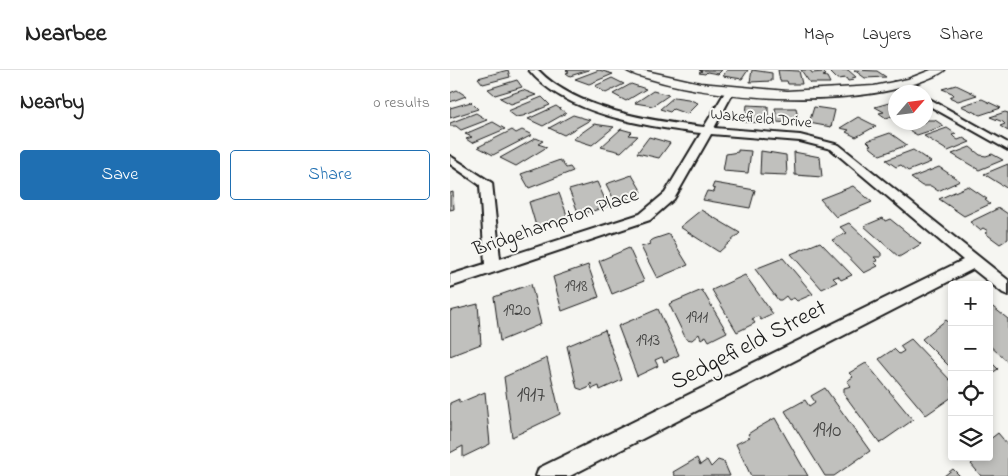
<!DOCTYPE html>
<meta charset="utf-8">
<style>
:root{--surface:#fff;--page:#f2f2f2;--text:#222;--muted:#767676;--line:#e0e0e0;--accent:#1f6fb2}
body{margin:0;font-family:"Indie Flower",sans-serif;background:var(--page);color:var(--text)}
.controls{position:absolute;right:15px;bottom:15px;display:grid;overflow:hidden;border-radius:5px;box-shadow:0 2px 8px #0003}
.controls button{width:45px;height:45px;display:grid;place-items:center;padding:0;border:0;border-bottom:1px solid var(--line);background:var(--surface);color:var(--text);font:25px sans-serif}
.compass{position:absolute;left:438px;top:15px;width:45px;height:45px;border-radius:50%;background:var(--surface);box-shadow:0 2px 8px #0003;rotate:62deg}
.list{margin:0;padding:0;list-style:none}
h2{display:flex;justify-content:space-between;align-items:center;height:65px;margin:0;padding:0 20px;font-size:21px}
h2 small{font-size:16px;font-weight:400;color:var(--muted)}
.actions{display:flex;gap:10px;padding:15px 20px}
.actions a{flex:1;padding:11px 0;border:1px solid var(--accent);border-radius:5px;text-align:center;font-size:18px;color:var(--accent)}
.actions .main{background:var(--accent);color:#fff}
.icon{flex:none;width:28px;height:28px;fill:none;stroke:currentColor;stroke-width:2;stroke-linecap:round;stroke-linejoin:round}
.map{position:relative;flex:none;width:558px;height:406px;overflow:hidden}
header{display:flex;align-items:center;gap:30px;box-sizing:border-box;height:70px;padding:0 25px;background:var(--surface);border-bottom:1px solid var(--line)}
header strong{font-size:24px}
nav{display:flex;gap:28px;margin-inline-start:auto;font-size:18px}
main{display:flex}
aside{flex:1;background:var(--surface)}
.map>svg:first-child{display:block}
.building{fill:#c0c0bd;stroke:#1c1c1c}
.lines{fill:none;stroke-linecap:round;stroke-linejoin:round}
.minor-casing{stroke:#1c1c1c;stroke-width:4}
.tertiary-casing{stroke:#1c1c1c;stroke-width:3}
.minor{fill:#f6f6f2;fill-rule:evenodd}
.tertiary{fill:#f6f6f2;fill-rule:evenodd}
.labels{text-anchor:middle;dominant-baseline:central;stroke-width:4;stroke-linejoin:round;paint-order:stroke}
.far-street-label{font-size:16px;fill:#1c1c1c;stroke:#f6f6f2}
.number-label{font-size:18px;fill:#454544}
.street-label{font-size:20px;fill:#1c1c1c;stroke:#f6f6f2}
.near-number-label{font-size:21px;fill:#454544}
.near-street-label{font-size:24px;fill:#1c1c1c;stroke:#f6f6f2}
</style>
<header>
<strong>Nearbee</strong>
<nav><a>Map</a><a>Layers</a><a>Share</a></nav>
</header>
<main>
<aside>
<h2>Nearby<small>0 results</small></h2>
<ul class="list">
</ul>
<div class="actions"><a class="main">Save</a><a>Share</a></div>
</aside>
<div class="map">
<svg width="558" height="406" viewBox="0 0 558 406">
<rect width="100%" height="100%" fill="#f6f6f2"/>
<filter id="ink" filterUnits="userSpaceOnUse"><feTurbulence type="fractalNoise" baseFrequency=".02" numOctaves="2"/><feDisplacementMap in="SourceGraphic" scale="10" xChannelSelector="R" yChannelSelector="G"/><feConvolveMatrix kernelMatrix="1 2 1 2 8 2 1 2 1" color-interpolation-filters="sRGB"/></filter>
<g filter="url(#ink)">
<!-- building -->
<g class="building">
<polygon points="58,0 60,7 33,14 28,8"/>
<polygon points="116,0 139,0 120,6 116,3 119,2"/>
<polygon points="149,0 163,4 139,14 125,9"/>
<polygon points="249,0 272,0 268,4 257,2 255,4 249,3 252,1"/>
<polygon points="277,0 298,0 292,9 273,6"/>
<polygon points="302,0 322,3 322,11 300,12"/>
<polygon points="328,0 349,1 352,14 338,14 337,11 330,11"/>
<polygon points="351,0 360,0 362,3 373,2 376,5 373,6 377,7 380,13 360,13"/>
<polygon points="378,0 398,0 406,7 402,8 404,10 398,11 396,8 387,9"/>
<polygon points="404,0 427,1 436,7 415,8"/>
<polygon points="162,8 174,14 156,23 145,16"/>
<polygon points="67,10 72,17 45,25 38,19"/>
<polygon points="181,14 196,19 176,31 163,24"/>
<polygon points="506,15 527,25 508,31 499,27 504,25 502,23 492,19"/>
<polygon points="7,20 16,26 0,32 0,23"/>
<polygon points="73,20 86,25 61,34 50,28"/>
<polygon points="203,21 219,25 203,36 185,33"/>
<polygon points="92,27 100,35 73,46 66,47 58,41"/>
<polygon points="224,27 238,29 248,33 237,44 223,39 220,42 210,39"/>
<polygon points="532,29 551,38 530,45 511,36"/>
<polygon points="446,31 446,45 436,48 429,43 434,42 425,37"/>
<polygon points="21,32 28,39 0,48 0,38"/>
<polygon points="297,35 318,36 318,53 295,52"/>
<polygon points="106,36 116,43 93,56 78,49"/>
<polygon points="364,37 385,40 381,57 359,53"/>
<polygon points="325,38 346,38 349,54 327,52"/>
<polygon points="555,42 558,43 558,61 550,56 555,54 553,52 540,47"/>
<polygon points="26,43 37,50 11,60 6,56 0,56 0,53"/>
<polygon points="123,45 140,50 114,65 99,58"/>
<polygon points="408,47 426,56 406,67 396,62 399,60 390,58"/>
<polygon points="476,50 485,50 494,56 467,65 452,56 456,54 453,52 476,52"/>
<polygon points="43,52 55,59 22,73 16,69 22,67 15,64"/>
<polygon points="144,54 164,57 142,75 123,69"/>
<polygon points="497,58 506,64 502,65 505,68 508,70 513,68 520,72 498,81 474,66"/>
<polygon points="171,59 182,62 179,65 188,66 171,82 151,77"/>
<polygon points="62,60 66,63 72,60 82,65 43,85 28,77"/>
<polygon points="440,63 457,75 430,85 421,78 419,75 421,75 417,71"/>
<polygon points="199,67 220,73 209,88 187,83"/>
<polygon points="86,68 93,71 88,74 97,77 66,96 50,88"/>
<polygon points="520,77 530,85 536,86 542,84 553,90 529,100 502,84"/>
<polygon points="288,80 301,81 298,103 273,101 276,84 288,82"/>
<polygon points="463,80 481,92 458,101 451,95 446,97 436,90"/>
<polygon points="311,81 336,85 337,105 310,104"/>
<polygon points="344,82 370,87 372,107 345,105"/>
<polygon points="110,90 116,98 120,97 123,101 79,118 71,104"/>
<polygon points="558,94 558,119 534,104"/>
<polygon points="489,97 510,111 488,121 481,116 472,116 461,108"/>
<polygon points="182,105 192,122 178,127 180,130 166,134 156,114"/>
<polygon points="147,112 158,136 143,141 137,142 136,139 128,142 119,120"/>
<polygon points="264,113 305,120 300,138 253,130 257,121 264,122 265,119 262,118"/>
<polygon points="403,116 422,132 386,147 370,129"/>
<polygon points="518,116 537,129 535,130 540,134 514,146 489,129"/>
<polygon points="3,122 4,139 0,140 0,123"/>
<polygon points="109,123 118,148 86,156 79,132"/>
<polygon points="549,138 558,144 558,169 550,174 535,163 538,161 533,158 530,160 520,152"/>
<polygon points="251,140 290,163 269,182 230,157"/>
<polygon points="433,148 435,151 440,149 471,174 449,187 414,156"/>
<polygon points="399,153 431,183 431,187 424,187 428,191 424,192 428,196 414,203 382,170 397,163 390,157"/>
<polygon points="219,164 238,195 207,208 191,177 200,174 199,172 204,169"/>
<polygon points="370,172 402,205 391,210 388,206 383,208 387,212 372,219 341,184"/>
<polygon points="179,178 194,211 162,224 149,191"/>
<polygon points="333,188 363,224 347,231 344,228 339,230 336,226 331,230 328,230 305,199"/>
<polygon points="138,195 149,227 112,241 103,207"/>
<polygon points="295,205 323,244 311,250 308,246 302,249 305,253 287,262 262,220"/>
<polygon points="81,214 91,254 50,271 44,227"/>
<polygon points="252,220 277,262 259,271 256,266 251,269 249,264 242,270 236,269 219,234"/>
<polygon points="28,234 31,274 0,286 0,241"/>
<polygon points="539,234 558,249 558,292 539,275"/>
<polygon points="208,239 229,285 214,292 212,287 205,290 208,296 187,306 168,256"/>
<polygon points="496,250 502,255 502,299 472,269"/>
<polygon points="155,260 172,310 150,320 149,316 142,319 141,313 138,318 133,320 127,318 117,276"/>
<polygon points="461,269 502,312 502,327 476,345 429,289 444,279 449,284 454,281 450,276"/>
<polygon points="97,288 110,344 62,367 54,307"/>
<polygon points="539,290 548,299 539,305"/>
<polygon points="416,293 463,350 430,373 394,324 394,318 401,316 397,311 403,307 399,303"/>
<polygon points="375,318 420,381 384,406 375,406 335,341 355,330 359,336 365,332 361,326"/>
<polygon points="35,322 40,374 13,387 13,376 0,383 0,333 9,329 9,333"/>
<polygon points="325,348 338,371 358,406 301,406 286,374 300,367 298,364 304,360"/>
<polygon points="548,363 558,375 558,406 531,406 521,394 527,389 526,387 539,387 539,370"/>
<polygon points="247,388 250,395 257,390 261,397 268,390 274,392 280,406 225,406 223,402"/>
<polygon points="503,399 510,406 494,406"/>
</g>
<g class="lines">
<defs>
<g id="minor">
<path d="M79,0h9c38,40 113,51 166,57l23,-38h6l1,2 -20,37 86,7 39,10 169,135v15l-5,-2 -30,-24 -403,207h-34l3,-8 424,-208 -132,-111 -31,-8 -89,-7 -37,65 -24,21 -200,67v-12l35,-11 -5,-79 -30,-21v-8l42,27 8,76 140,-45 25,-21 36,-60c-53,-6 -137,-19 -172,-63z"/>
<polygon points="444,12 450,12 466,22 456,22 444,16"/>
<polygon points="476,27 558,73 558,80 476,34"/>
</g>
<path id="tertiary" d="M176,0h16l58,13 87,8 87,-5 34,-7 23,-9h14c-5,5 -14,7 -20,10 -70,28 -203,21 -275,-1 -7,-2 -18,-4 -24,-9z"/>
</defs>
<!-- minor casing -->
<use href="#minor" class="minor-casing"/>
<!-- tertiary casing -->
<use href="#tertiary" class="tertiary-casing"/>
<!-- minor -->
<use href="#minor" class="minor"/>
<!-- tertiary -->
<use href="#tertiary" class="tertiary"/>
</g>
</g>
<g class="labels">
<!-- far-street labels -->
<g class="far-street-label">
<text transform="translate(311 49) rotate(5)">Wakefield Drive</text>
</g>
<!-- number labels -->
<g class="number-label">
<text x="126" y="217">1918</text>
<text x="67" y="241">1920</text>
<text x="247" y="248">1911</text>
<text x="198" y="271">1913</text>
</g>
<!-- street labels -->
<g class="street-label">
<text transform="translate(106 153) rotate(-19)">Bridgehampton Place</text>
</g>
<!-- near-number labels -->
<g class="near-number-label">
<text x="81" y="326">1917</text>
<text x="377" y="361">1910</text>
</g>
<!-- near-street labels -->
<g class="near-street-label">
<text transform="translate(299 276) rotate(-27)">Sedgefield Street</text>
</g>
</g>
</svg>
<div class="controls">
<button>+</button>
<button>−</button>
<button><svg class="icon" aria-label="locate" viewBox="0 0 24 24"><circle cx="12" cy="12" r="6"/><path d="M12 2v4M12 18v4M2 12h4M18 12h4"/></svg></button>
<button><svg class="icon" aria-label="layers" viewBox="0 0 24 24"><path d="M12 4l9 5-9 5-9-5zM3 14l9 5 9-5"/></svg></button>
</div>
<svg class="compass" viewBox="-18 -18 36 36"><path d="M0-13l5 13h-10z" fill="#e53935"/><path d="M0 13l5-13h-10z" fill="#767676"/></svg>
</div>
</main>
